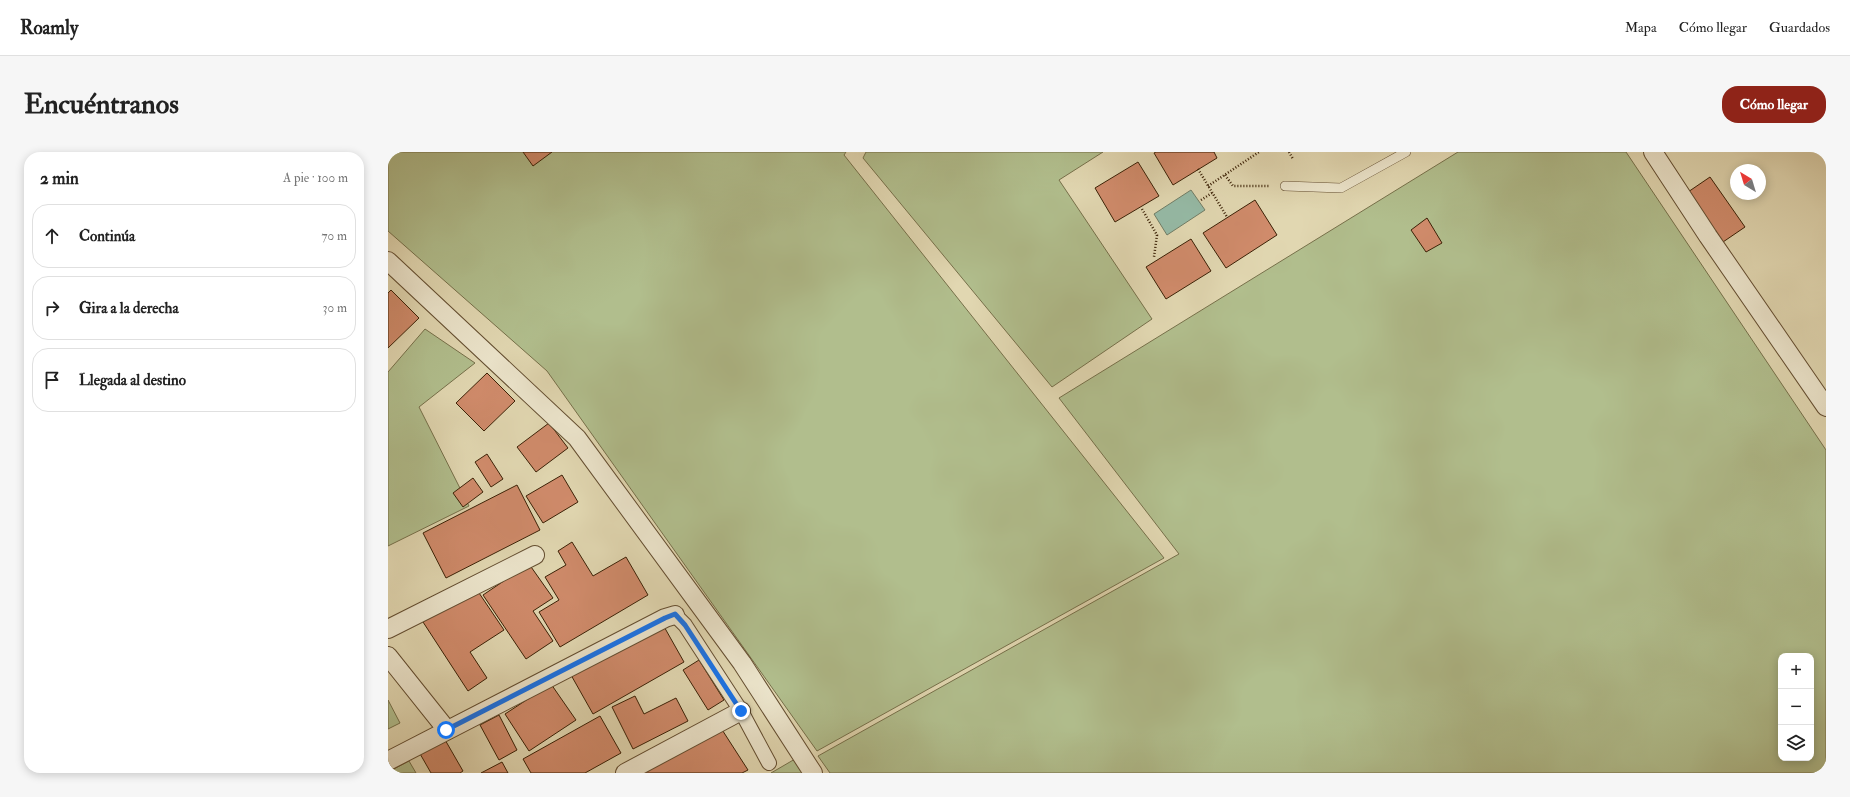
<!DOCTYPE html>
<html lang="es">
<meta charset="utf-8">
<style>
:root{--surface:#fff;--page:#f6f6f6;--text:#222;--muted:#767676;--line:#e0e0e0;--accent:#8f2418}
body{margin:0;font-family:"IM FELL Double Pica",serif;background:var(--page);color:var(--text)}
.controls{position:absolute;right:12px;bottom:12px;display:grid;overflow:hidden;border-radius:8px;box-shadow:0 2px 10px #0003}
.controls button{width:36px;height:36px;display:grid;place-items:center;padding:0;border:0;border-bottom:1px solid var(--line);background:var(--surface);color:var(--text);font:20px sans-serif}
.compass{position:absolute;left:1342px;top:12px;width:36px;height:36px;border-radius:50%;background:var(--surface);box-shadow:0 2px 10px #0003;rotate:322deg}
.stop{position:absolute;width:12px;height:12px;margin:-9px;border:3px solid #1a73e8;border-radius:50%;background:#fff}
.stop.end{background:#1a73e8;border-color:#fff;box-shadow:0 1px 4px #0008}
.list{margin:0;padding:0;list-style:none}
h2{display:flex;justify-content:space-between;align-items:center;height:52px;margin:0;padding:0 16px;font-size:17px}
h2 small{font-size:13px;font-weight:400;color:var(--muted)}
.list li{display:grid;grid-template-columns:26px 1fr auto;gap:12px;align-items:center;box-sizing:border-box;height:64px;margin:0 8px 8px;padding:0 8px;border:1px solid var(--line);border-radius:16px}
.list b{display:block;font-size:15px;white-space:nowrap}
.list em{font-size:13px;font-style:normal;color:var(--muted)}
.icon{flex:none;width:22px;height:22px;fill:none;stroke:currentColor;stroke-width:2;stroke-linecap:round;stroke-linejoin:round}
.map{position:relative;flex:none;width:1438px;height:621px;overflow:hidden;border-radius:16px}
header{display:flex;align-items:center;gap:24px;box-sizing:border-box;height:56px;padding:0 20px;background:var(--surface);border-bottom:1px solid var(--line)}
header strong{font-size:19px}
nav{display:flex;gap:22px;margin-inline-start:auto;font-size:14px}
.intro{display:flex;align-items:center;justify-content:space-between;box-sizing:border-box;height:96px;padding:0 24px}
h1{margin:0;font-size:28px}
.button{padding:10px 18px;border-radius:16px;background:var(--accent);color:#fff;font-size:14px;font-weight:700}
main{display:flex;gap:24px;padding:0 24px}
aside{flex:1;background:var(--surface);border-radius:16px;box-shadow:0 2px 10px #0003}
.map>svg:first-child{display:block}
.green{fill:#b1be8d;stroke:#76704a;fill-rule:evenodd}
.water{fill:#95baa6;stroke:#717d66}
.building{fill:#d08b6b;stroke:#3b2106}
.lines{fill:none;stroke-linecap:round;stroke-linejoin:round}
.service-casing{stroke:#644e31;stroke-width:10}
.pedestrian-casing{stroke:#644e31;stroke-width:16}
.minor-casing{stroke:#644e31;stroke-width:20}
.path{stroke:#3b2106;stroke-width:2.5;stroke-dasharray:1 2;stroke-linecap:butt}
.service{stroke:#ece5cc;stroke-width:9}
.pedestrian{stroke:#ece5cc;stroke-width:14}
.minor{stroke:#ece5cc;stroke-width:18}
.route{stroke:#1a73e8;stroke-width:5}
</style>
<header>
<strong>Roamly</strong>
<nav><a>Mapa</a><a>Cómo llegar</a><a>Guardados</a></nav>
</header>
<div class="intro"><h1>Encuéntranos</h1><a class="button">Cómo llegar</a></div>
<main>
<aside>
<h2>2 min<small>A pie · 100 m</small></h2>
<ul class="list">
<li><svg class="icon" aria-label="ahead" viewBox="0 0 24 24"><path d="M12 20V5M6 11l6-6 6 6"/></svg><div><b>Continúa</b></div><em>70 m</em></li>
<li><svg class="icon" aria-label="right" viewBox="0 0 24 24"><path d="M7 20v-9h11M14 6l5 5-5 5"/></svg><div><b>Gira a la derecha</b></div><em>30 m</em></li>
<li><svg class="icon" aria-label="arrive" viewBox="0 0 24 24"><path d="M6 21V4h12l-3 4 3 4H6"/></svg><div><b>Llegada al destino</b></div></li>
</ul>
</aside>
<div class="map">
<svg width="1438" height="621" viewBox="0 0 1438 621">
<rect width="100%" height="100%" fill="#e1d7b1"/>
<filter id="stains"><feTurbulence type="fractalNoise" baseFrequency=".005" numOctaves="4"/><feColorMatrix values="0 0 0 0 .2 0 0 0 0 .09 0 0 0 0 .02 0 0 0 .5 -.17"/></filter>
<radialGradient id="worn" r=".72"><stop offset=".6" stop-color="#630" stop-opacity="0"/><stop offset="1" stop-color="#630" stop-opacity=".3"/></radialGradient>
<!-- green -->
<g class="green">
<polygon points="0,0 458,0 456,3 776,406 429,599 159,219 0,79"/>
<polygon points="478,0 715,0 671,28 764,167 664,235 475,6"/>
<path d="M1070,0h168l200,298v323h-996l-12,-17 361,-202 -120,-156zM1393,504h30v102h-30z"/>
<polygon points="37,177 87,211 31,255 81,354 0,394 0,220"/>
<polygon points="0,548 12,571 0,577"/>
<polygon points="407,607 417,621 383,621"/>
<polygon points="21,609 28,621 0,621 0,620"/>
</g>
<!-- water -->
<polygon class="water" points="803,38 817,58 779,83 766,62"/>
<!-- building -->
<g class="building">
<polygon points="135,0 164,0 145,14"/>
<polygon points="768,0 826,0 829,6 785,33 766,1"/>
<polygon points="750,10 771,44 727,70 707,36"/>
<polygon points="1322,25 1357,75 1335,90 1300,40"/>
<polygon points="867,48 889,83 838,116 815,81"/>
<polygon points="1039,66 1054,91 1038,100 1023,78"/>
<polygon points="803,87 823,119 778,147 758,115"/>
<polygon points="3,138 31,166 0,196 0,141"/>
<polygon points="99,221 127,249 96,279 68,251"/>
<polygon points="161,271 180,296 148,320 129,295"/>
<polygon points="99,302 115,327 103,335 87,310"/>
<polygon points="174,323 190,350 155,371 138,344"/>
<polygon points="85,326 95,340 75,355 65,341"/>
<polygon points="129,333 152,378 58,426 35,381"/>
<polygon points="184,390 205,424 238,405 260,443 172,495 151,460 171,448 157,425 178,413 170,399"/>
<polygon points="141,412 165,446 145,459 165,489 138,507 95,443"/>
<polygon points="87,435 116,478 82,500 99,526 80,539 35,470"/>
<polygon points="274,471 296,510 205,562 183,523"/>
<polygon points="311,508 336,548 320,558 295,518"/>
<polygon points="163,532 188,568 141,599 117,562"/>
<polygon points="247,544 256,562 288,546 300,569 245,597 224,555"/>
<polygon points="111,563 129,598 111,608 92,573"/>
<polygon points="212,564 233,601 197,621 143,621 135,607"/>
<polygon points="331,573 360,618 354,621 252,621"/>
<polygon points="56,586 75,619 72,621 43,621 31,600"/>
<polygon points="114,610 120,621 93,621"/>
</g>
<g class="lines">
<defs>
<polyline id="service" points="897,34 953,36 1018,0"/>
<polyline id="pedestrian" points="287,463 297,473 353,559 381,611"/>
<g id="minor">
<polyline points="1265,0 1320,84 1438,255"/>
<polyline points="0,109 189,286 354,511 425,621"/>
<polyline points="0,477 147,403"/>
<polyline points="0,504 59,578"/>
<polyline points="0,609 277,466 287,463"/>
<polyline points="237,621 353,559"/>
</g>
</defs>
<!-- service casing -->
<use href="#service" class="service-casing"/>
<!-- pedestrian casing -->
<use href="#pedestrian" class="pedestrian-casing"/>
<!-- minor casing -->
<use href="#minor" class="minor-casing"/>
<!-- path -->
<g class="path">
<polyline points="901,0 905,7"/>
<polyline points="810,17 839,65"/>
<polyline points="837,23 845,34 881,34"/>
<polyline points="820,34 871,0"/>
<polyline points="813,48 824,41"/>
<polyline points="754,57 769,83 766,105"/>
</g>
<!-- service -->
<use href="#service" class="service"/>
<!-- pedestrian -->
<use href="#pedestrian" class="pedestrian"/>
<!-- minor -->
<use href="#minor" class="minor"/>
</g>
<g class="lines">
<!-- route -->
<polyline class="route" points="58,578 277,466 287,462 297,473 353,559"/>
</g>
<rect width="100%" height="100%" filter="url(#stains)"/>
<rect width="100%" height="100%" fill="url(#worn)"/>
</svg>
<div class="controls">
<button>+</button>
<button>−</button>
<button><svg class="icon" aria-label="layers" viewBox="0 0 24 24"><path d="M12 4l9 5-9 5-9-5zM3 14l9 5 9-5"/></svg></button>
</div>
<svg class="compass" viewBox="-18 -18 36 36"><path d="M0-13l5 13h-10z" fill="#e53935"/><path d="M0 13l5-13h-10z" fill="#767676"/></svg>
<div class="stop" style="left:58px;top:578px"></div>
<div class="stop end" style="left:353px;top:559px"></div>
</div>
</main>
